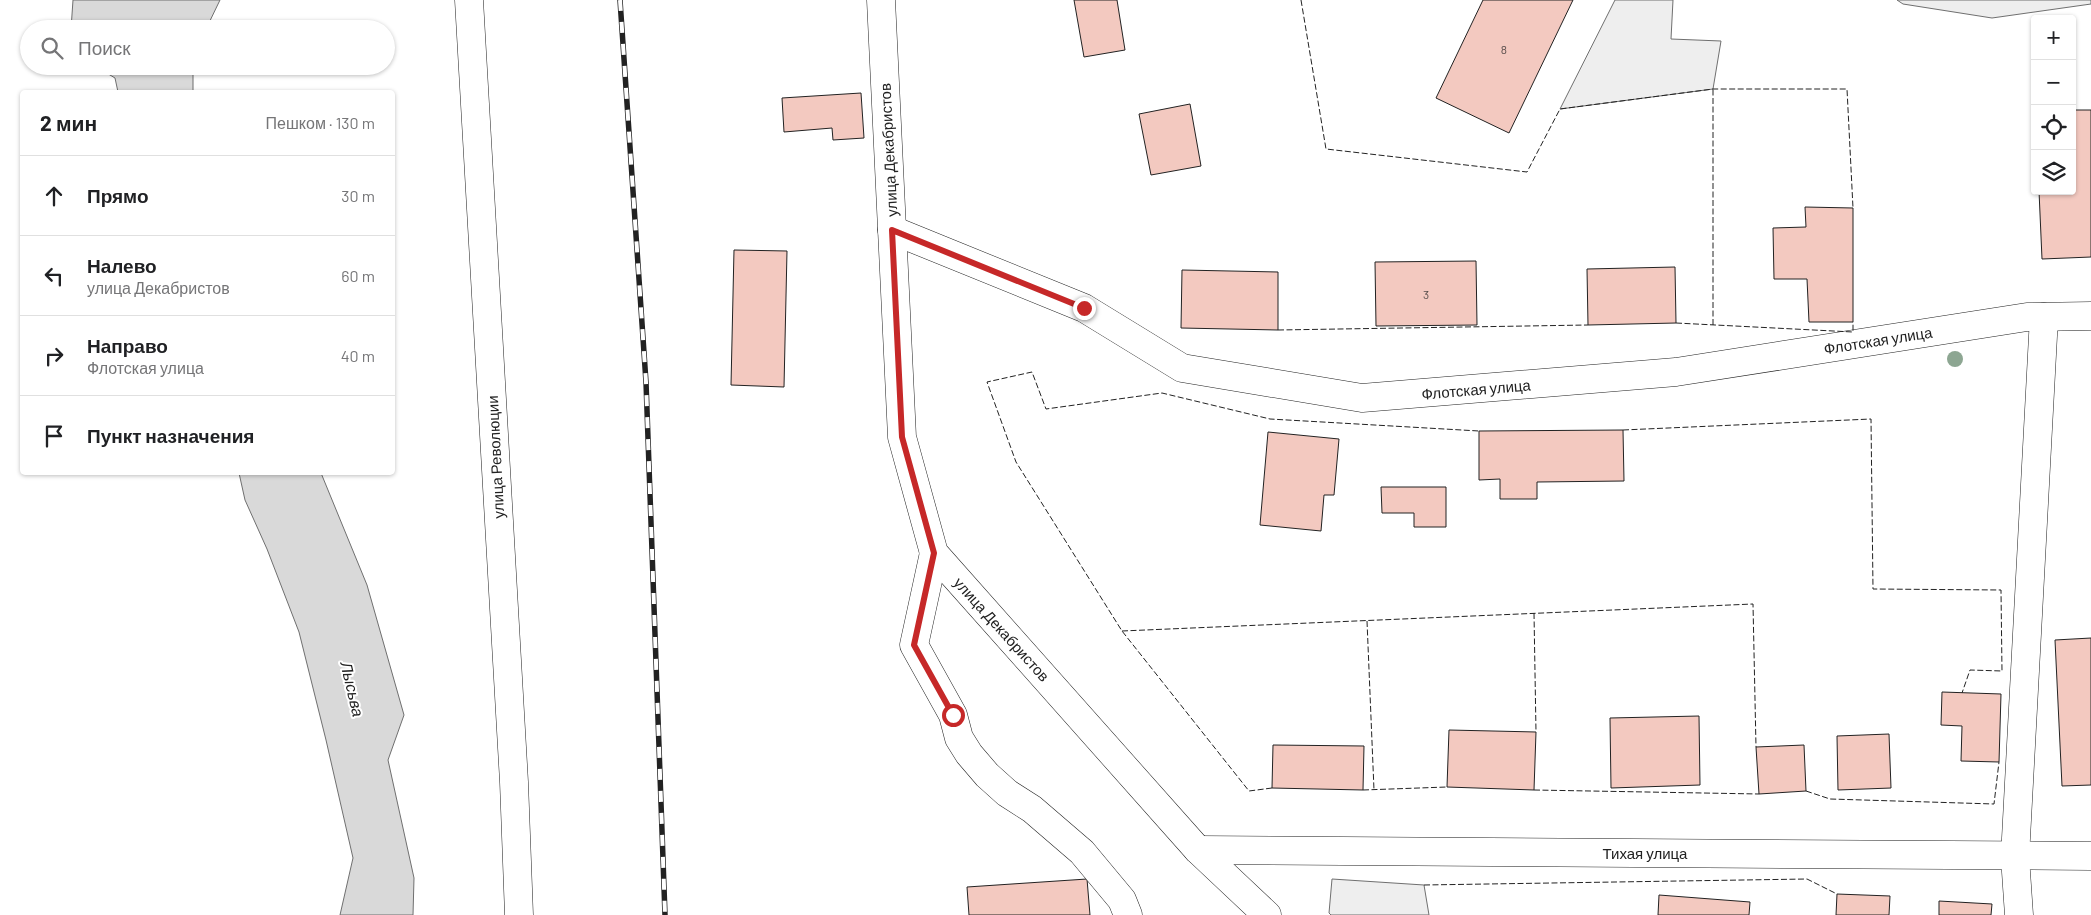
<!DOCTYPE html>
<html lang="ru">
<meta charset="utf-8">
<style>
:root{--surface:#fff;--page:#f2f2f2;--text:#202124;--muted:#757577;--line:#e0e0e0}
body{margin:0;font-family:Barlow,sans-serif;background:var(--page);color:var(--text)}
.controls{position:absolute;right:15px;top:15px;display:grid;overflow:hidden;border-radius:5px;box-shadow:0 1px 4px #0004}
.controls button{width:45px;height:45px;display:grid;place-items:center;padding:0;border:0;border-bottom:1px solid var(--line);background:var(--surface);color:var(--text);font:25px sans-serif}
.stop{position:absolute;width:15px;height:15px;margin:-11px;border:4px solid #c62828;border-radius:50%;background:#fff}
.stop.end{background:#c62828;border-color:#fff;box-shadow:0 1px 5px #0008}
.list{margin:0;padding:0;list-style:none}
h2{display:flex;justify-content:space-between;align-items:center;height:65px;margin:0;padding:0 20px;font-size:21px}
h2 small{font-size:16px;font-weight:400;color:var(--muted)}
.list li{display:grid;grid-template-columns:32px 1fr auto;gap:15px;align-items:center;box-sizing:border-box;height:80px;padding:0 20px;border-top:1px solid var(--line)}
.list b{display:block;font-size:19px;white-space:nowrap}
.list p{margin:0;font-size:16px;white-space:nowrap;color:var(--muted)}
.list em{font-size:16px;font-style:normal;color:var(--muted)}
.icon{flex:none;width:28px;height:28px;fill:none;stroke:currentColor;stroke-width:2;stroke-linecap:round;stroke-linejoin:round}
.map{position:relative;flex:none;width:2091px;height:915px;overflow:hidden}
.search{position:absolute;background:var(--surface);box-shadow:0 1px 4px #0004;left:20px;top:20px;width:375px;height:55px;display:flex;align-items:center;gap:12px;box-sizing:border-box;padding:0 18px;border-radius:28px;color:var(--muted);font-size:19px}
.panel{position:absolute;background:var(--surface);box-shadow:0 1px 4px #0004;left:20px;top:90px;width:375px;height:385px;border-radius:5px}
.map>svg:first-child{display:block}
.green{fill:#eee;stroke:#6f6f6f}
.water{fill:#d9d9d9;stroke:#6f6f6f}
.building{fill:#f3c9c0;stroke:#222}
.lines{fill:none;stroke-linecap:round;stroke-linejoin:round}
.minor-casing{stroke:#222;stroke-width:29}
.minor{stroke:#fff;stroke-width:28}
.rail-casing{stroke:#222;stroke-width:5.5}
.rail{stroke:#fff;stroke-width:4;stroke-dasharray:11;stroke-linecap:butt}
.fence{stroke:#222;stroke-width:1;stroke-dasharray:6 2.5;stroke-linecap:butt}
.tree{fill:#8da692}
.route{stroke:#c62828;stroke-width:6}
.labels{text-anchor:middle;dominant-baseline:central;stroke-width:4;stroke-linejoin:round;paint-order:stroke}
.number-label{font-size:12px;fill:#564c4a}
.street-label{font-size:15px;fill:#222;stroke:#fff}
.water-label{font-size:16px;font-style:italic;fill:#222;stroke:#fff}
</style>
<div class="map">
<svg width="2091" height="915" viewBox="0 0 2091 915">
<rect width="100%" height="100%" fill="#fff"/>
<!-- green -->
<g class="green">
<polygon points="1615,0 1673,0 1671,39 1721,41 1713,89 1560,109"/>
<polygon points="1897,0 2091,0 2091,4 1992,18 1903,4"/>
<polygon points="1332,879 1424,885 1429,915 1331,915 1329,913"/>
</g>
<!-- water -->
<g class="water">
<polygon points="73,0 220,0 206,29 71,29"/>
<polygon points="95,66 193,66 193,92 118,92 115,78"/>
<polygon points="239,473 321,473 367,585 404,715 388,760 414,878 413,915 340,915 353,858 326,740 299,632 267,549 245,500"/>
</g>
<!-- building -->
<g class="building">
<polygon points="1074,0 1117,0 1125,50 1084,57"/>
<polygon points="1483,0 1573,0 1509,133 1436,98"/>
<polygon points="861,93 864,138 833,140 832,128 784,132 782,98"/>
<polygon points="1190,104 1201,166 1151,175 1139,114"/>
<polygon points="2072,110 2091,110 2091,257 2042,259 2039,191 2072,191"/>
<polygon points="1805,207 1853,208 1853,322 1809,322 1807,279 1774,279 1773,228 1806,227"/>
<polygon points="734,250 787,251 784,387 731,385"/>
<polygon points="1476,261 1477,325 1376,326 1375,262"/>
<polygon points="1675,267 1676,323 1588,325 1587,269"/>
<polygon points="1182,270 1278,272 1278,330 1181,328"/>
<polygon points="1623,430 1624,481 1537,482 1537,499 1500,499 1500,479 1479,480 1479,431"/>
<polygon points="1268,432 1339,439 1334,495 1324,495 1321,531 1260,525"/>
<polygon points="1381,487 1446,487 1446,527 1414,527 1414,513 1382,513"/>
<polygon points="2091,638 2091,785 2062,786 2055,640"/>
<polygon points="1942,692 2001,694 1999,762 1961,761 1962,726 1941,725"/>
<polygon points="1699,716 1700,785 1611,788 1610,718"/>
<polygon points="1449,730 1536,732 1534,790 1447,787"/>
<polygon points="1889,734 1891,788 1838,790 1837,736"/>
<polygon points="1273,745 1364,746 1363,790 1272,788"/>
<polygon points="1804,745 1806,791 1759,794 1756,747"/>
<polygon points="1087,879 1090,915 969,915 967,887"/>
<polygon points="1837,894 1890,896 1889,915 1836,915"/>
<polygon points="1659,895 1750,902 1749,915 1658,915"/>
<polygon points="1939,901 1992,904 1991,915 1939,915"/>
</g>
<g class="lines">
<defs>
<g id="minor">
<polyline points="469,0 514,782 519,915"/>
<polyline points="881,0 902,437 934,553 1198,850 1267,915"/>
<polyline points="892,230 1084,308 1182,368 1362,398 1676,372 2027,317 2091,316"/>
<polyline points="934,553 914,645 953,715 959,738 969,754 987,775 1007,793 1032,809 1082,852 1122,900 1128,915"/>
<polyline points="1198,850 2091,856"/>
<polyline points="2019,915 2015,857 2044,317"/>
</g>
</defs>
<!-- minor casing -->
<use href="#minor" class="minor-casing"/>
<!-- minor -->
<use href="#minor" class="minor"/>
<defs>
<polyline id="rail" points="620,0 646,382 665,915"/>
</defs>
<!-- rail casing -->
<use href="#rail" class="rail-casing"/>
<!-- rail -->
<use href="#rail" class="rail"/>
<!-- fence -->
<g class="fence">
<polyline points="1301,0 1326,149 1527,172 1560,109 1713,89 1847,89 1853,208"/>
<polyline points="1676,323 1853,332 1853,322"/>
<polyline points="1713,325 1713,89"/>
<polyline points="1278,330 1588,325"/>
<polyline points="1623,430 1871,419 1873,589 2001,590 2002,671 1970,670 1962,693"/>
<polyline points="1534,613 1536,732"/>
<polyline points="1367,621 1374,790"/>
<polyline points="1122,631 1753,604 1756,747"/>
<polyline points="1272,788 1249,791 1122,631 1016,462 987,382 1032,372 1046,409 1162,393 1270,419 1479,431"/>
<polyline points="1363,790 1447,787"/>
<polyline points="1534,790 1759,794"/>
<polyline points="1806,791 1830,799 1994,804 1999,762"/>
<polyline points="1424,885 1807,879 1837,894"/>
</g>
</g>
<!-- trees -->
<circle class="tree" cx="1955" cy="359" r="8"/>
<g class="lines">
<!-- route -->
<polyline class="route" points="953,715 914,645 934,553 902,437 892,230 1084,308"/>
</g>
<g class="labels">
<!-- number labels -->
<g class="number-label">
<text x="1504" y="49">8</text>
<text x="1426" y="294">3</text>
</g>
<!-- street labels -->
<g class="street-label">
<text transform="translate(888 150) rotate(-93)">улица Декабристов</text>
<text transform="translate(1878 340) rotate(-9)">Флотская улица</text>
<text transform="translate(1476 389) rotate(-5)">Флотская улица</text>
<text transform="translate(495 457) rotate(-93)">улица Революции</text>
<text transform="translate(1002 629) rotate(48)">улица Декабристов</text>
<text x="1645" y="853">Тихая улица</text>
</g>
<!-- water labels -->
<g class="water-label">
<text transform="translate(353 689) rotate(77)">Лысьва</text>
</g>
</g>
</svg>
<div class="controls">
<button>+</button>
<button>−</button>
<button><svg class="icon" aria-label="locate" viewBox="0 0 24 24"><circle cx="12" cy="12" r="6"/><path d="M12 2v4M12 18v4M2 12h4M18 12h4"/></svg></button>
<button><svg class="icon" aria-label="layers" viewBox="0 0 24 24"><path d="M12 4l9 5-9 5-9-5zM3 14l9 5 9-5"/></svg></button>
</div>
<div class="stop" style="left:953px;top:715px"></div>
<div class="stop end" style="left:1084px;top:308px"></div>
<div class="search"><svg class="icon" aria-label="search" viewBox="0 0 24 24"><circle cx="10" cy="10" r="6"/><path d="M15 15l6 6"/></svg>Поиск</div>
<section class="panel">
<h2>2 мин<small>Пешком · 130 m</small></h2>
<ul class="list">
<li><svg class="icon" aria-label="ahead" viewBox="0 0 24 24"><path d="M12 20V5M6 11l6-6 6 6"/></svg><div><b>Прямо</b></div><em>30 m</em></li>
<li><svg class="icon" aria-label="left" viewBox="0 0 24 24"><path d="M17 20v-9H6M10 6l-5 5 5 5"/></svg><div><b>Налево</b><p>улица Декабристов</p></div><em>60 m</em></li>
<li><svg class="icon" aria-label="right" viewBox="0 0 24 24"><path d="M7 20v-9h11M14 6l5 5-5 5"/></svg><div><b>Направо</b><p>Флотская улица</p></div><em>40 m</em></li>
<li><svg class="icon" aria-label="arrive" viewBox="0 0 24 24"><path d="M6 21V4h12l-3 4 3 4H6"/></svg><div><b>Пункт назначения</b></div></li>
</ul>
</section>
</div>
